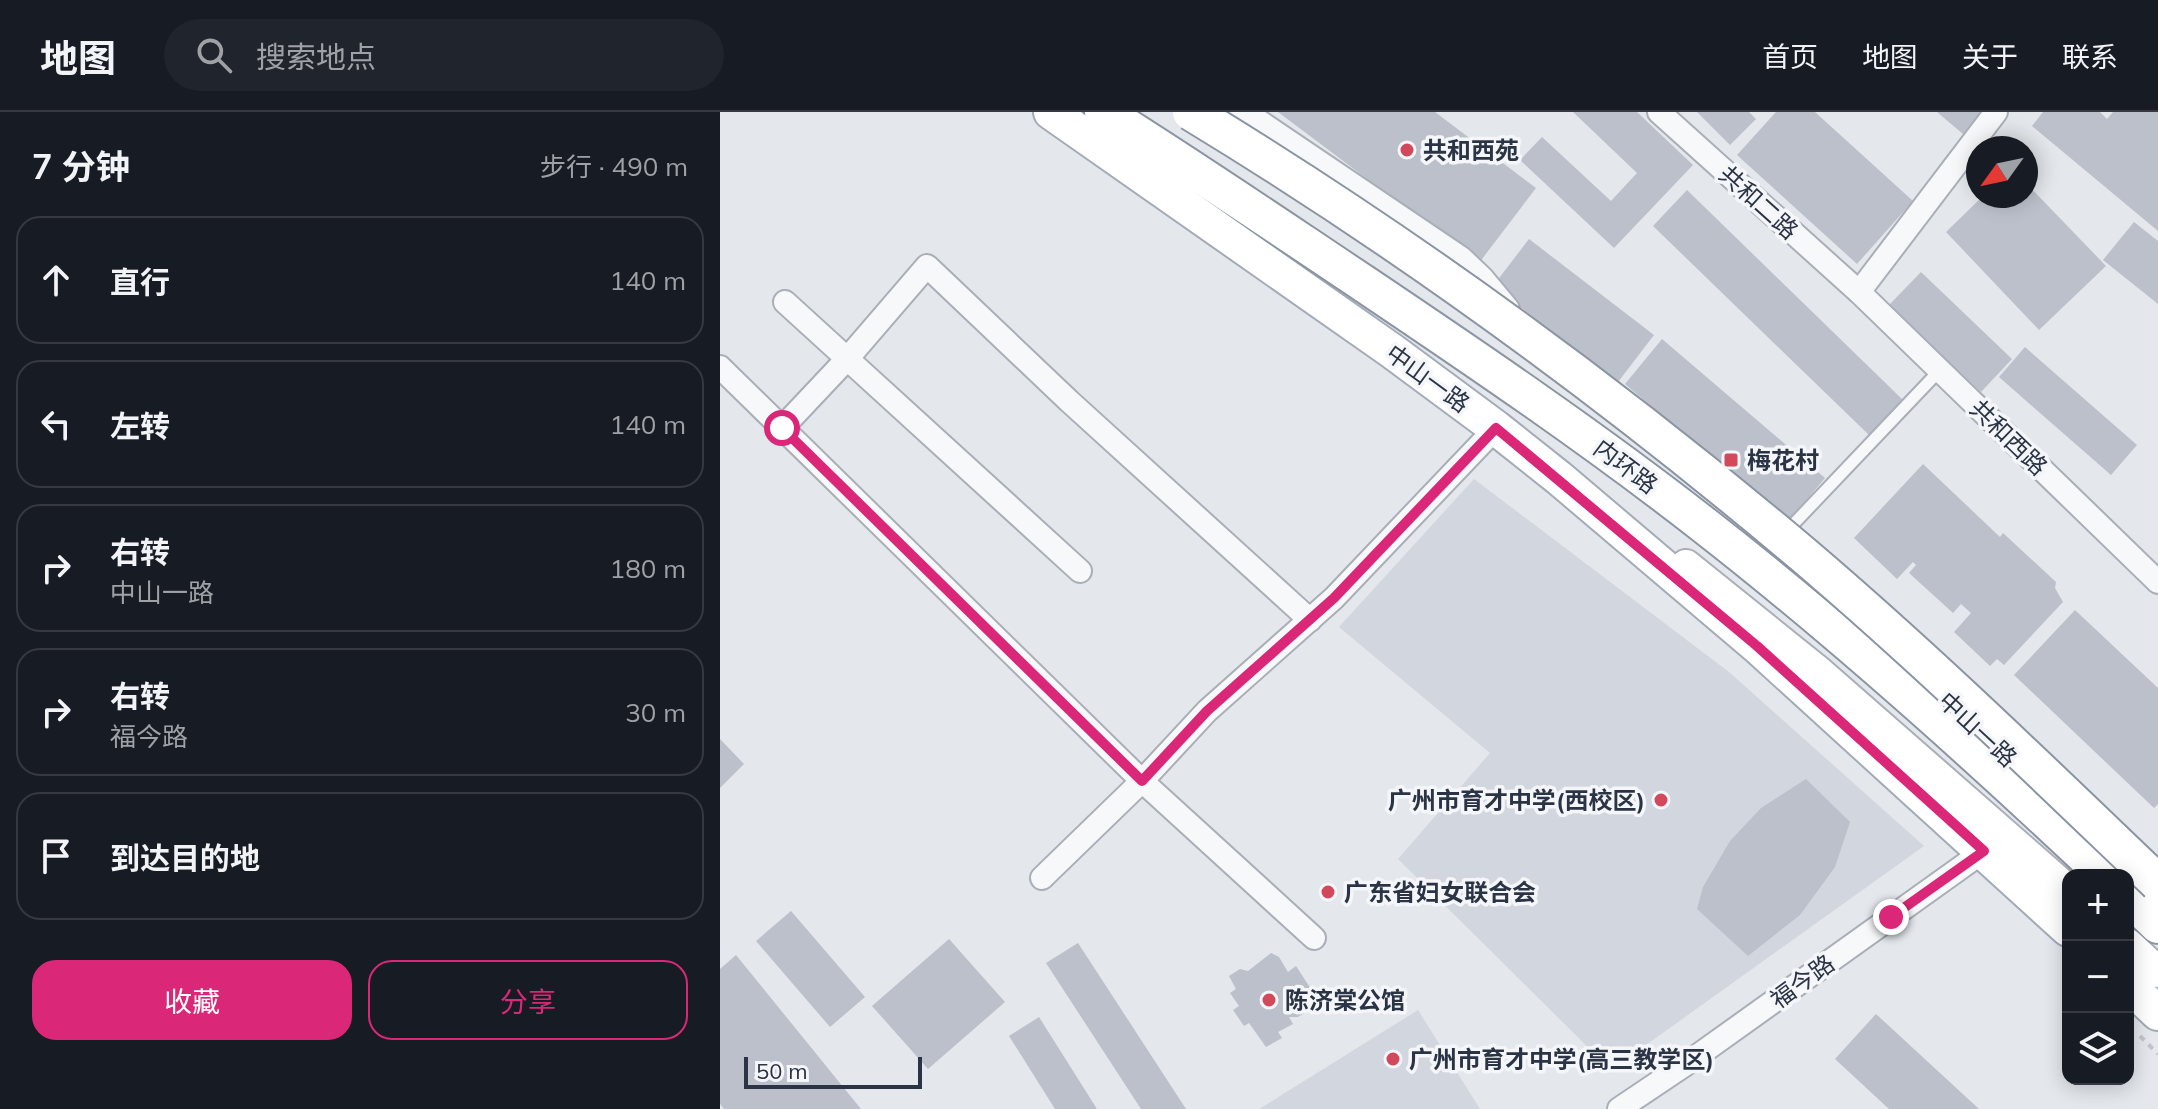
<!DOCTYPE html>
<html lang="zh">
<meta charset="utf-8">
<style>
:root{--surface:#171b24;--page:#20242c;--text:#f1f3f6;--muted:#9ea1a6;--line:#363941;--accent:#db2777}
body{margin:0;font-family:Mulish,"Noto Sans SC",sans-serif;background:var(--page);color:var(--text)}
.controls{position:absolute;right:24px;bottom:24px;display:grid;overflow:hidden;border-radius:16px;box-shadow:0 4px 20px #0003}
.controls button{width:72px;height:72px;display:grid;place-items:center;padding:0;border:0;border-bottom:2px solid var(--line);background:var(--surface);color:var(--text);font:40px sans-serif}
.compass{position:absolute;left:1246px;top:24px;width:72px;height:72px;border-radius:50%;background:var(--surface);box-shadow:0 4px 20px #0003;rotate:237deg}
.scale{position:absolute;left:24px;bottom:20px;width:178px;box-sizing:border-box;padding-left:8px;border:4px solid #2b3445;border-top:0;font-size:22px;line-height:28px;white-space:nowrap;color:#2b3445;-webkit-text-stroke:6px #f4f6f9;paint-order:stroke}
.stop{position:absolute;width:24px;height:24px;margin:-18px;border:6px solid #db2777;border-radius:50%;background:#fff}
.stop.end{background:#db2777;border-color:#fff;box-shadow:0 2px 8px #0008}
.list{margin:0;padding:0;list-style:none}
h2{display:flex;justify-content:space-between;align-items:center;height:104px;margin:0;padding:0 32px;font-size:34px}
h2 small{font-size:26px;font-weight:400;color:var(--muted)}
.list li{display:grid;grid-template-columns:52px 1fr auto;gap:24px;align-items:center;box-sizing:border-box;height:128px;margin:0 16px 16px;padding:0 16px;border:2px solid var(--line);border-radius:24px}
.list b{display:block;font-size:30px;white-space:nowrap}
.list p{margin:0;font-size:26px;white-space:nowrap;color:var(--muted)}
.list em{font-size:26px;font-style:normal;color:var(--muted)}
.actions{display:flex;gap:16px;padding:24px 32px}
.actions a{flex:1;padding:18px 0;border:2px solid var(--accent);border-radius:24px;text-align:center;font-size:28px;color:var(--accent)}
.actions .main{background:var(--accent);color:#fff}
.icon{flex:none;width:44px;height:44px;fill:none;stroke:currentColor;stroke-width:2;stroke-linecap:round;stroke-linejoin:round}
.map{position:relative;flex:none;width:1438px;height:997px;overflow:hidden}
header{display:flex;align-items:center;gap:48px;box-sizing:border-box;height:112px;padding:0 40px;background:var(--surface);border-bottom:2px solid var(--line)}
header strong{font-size:38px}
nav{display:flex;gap:44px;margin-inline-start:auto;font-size:28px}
.search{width:560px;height:72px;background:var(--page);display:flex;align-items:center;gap:20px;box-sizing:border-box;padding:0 28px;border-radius:44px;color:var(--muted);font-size:30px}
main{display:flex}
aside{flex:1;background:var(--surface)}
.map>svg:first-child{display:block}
.built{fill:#d2d6de}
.building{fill:#bbc0ca}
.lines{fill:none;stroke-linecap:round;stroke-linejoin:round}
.service-casing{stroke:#a9aeb7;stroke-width:15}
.minor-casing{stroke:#a9aeb7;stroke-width:26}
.tertiary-casing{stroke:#a9aeb7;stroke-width:32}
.secondary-casing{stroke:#a9aeb7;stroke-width:34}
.primary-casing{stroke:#a3abb8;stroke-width:38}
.trunk-casing{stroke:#8b94a3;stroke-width:40}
.path{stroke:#c2c5cb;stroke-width:4;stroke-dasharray:6 6;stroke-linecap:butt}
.service{stroke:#f7f8fa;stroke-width:11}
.minor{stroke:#f7f8fa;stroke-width:22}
.tertiary{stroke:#f7f8fa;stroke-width:28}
.secondary{stroke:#fff;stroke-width:30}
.primary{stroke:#fff;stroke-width:34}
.trunk{stroke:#fff;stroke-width:36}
.trunk-bridge-casing{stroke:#8b94a3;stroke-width:40;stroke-linecap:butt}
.trunk-bridge{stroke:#fff;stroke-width:36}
.route{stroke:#db2777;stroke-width:10}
.poi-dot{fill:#d1495b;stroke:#f4f6f9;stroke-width:3}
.labels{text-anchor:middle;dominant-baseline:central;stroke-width:7;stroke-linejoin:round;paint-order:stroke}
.poi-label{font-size:24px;font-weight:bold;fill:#2b3445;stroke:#f4f6f9;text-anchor:start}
.street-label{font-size:24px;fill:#2b3445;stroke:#f4f6f9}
</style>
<header>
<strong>地图</strong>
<div class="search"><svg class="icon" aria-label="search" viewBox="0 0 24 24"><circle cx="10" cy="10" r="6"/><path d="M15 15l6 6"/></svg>搜索地点</div>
<nav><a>首页</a><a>地图</a><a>关于</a><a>联系</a></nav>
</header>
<main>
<aside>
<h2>7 分钟<small>步行 · 490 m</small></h2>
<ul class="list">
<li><svg class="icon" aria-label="ahead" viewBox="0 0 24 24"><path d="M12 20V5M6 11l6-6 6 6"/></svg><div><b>直行</b></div><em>140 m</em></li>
<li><svg class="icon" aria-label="left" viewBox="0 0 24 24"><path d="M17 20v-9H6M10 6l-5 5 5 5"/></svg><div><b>左转</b></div><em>140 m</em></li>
<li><svg class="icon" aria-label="right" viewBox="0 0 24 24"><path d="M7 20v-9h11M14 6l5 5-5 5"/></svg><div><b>右转</b><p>中山一路</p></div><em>180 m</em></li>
<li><svg class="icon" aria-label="right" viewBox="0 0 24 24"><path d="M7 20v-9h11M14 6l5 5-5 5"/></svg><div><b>右转</b><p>福今路</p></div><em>30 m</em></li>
<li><svg class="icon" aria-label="arrive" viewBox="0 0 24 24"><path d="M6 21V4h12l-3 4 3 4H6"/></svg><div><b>到达目的地</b></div></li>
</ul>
<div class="actions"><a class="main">收藏</a><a>分享</a></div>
</aside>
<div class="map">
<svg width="1438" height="997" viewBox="0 0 1438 997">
<rect width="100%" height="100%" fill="#e4e7ec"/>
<!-- built -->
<g class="built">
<polygon points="754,367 1009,560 1204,734 891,958 678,747 770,641 619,515"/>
<polygon points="698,898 760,997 539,997"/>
</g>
<!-- building -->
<g class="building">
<polygon points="558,0 715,0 816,76 759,151"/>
<polygon points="853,0 917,0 973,53 894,136 800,48 822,25 891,89 917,61"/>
<polygon points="977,0 1029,0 1036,7 1010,33"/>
<polygon points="1056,0 1095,0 1193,89 1137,152 1017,43"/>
<polygon points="1217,0 1261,0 1267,6 1250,28"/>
<polygon points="1323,0 1380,0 1387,7 1393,0 1438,0 1438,119 1312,14"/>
<polygon points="1306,71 1386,154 1319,218 1226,120 1263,84 1306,84"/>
<polygon points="967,78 1183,288 1149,323 933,114"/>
<polygon points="1414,110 1438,129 1438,192 1383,148"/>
<polygon points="809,127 934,223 898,270 773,174"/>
<polygon points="1201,160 1292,247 1261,280 1169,193"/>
<polygon points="942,227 1105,366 1068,410 905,272"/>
<polygon points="1305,235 1417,333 1391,363 1279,265"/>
<polygon points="1203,352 1280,425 1283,421 1336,470 1335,476 1343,490 1284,553 1277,547 1270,554 1234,520 1251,501 1241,492 1233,501 1189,461 1196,453 1193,450 1177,467 1134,426"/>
<polygon points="1355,498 1438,576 1438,692 1434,696 1294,563"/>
<polygon points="0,627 24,652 0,676"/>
<polygon points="1086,667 1130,710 1115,755 1080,803 1028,844 977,797 983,775 1010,729 1041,696"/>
<polygon points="71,799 145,885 110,915 36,829"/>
<polygon points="229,827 285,890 208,957 152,894"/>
<polygon points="358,831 466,997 421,997 326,851"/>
<polygon points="551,841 559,845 568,860 576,854 591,877 580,884 587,893 584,901 578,905 569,905 573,912 558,920 562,926 546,935 529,911 524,914 513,898 519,894 510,881 516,877 509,864 520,857 528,859"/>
<polygon points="16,843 141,997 4,997 0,992 0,857"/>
<polygon points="1156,902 1259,997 1169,997 1115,947"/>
<polygon points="319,905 377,997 335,997 289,924"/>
</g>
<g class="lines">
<defs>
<polyline id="service" points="1065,421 1220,258"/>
<g id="minor">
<polyline points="939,0 1139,180 1438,470"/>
<polyline points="1139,180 1276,0"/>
<polyline points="65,190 360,459"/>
<polyline points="0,255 422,669 594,826"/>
<polyline points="62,316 127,247 207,154 349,289 590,508"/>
<polyline points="322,766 422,669 487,599 614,486 776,316"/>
<polyline points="899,997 966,952 1264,739"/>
</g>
<polyline id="tertiary" points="520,0 739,148 760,168 785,198"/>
<g id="secondary">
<polyline points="966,453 1099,560 1348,778"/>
<polyline points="1408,832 1438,860"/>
</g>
<g id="primary">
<polyline points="331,0 672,239 776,316 839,366 1037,534 1348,817"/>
<polyline points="1408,873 1438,901"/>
</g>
<g id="trunk">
<path d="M383,0c88,55 173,113 260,171 116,78 231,156 341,242 140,109 272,228 401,350"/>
<polyline points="1408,784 1438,813"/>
</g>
</defs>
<!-- service casing -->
<use href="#service" class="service-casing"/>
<!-- minor casing -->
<use href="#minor" class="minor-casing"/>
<!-- tertiary casing -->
<use href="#tertiary" class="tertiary-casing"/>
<!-- secondary casing -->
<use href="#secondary" class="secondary-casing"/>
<!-- primary casing -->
<use href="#primary" class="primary-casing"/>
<!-- trunk casing -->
<use href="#trunk" class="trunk-casing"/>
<!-- path -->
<polyline class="path" points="1420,924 1438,942"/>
<!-- service -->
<use href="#service" class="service"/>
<!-- minor -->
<use href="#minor" class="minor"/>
<!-- tertiary -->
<use href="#tertiary" class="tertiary"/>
<!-- secondary -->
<use href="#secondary" class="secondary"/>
<!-- primary -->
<use href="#primary" class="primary"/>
<!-- trunk -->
<use href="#trunk" class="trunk"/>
<defs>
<path id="trunk-bridge" d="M471,0c216,131 422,282 615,445 122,104 237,216 352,326"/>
</defs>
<!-- trunk-bridge casing -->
<use href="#trunk-bridge" class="trunk-bridge-casing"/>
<!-- trunk-bridge -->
<use href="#trunk-bridge" class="trunk-bridge"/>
</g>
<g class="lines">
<!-- route -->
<polyline class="route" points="62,316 422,669 487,599 614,486 776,316 1037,534 1264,739 1171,805"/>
</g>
<!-- markers -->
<g class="poi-dot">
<circle cx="687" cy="38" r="8"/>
<rect x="1003" y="340" width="16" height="16" rx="4"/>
<circle cx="941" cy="688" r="8"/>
<circle cx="608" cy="780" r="8"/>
<circle cx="549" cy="888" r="8"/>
<circle cx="673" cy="947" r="8"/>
</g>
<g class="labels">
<!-- poi labels -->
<g class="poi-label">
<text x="703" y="38">共和西苑</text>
<text x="1027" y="348">梅花村</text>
<text x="925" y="688" text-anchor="end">广州市育才中学(西校区)</text>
<text x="624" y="780">广东省妇女联合会</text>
<text x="565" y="888">陈济棠公馆</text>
<text x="689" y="947">广州市育才中学(高三教学区)</text>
</g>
<!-- street labels -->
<g class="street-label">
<text transform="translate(1039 90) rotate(42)">共和二路</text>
<text transform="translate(708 266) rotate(36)">中山一路</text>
<text transform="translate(1289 325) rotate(44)">共和西路</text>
<text transform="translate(906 354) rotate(37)">内环路</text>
<text transform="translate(1258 617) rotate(43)">中山一路</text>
<text transform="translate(1082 869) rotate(-36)">福今路</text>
</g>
</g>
</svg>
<div class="controls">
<button>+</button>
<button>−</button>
<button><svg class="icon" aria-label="layers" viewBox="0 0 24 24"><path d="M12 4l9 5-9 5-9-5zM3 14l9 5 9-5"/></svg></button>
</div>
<svg class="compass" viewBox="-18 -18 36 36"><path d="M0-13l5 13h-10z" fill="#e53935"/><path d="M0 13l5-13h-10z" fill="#9ea1a6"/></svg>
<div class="scale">50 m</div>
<div class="stop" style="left:62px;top:316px"></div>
<div class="stop end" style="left:1171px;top:805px"></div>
</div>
</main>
